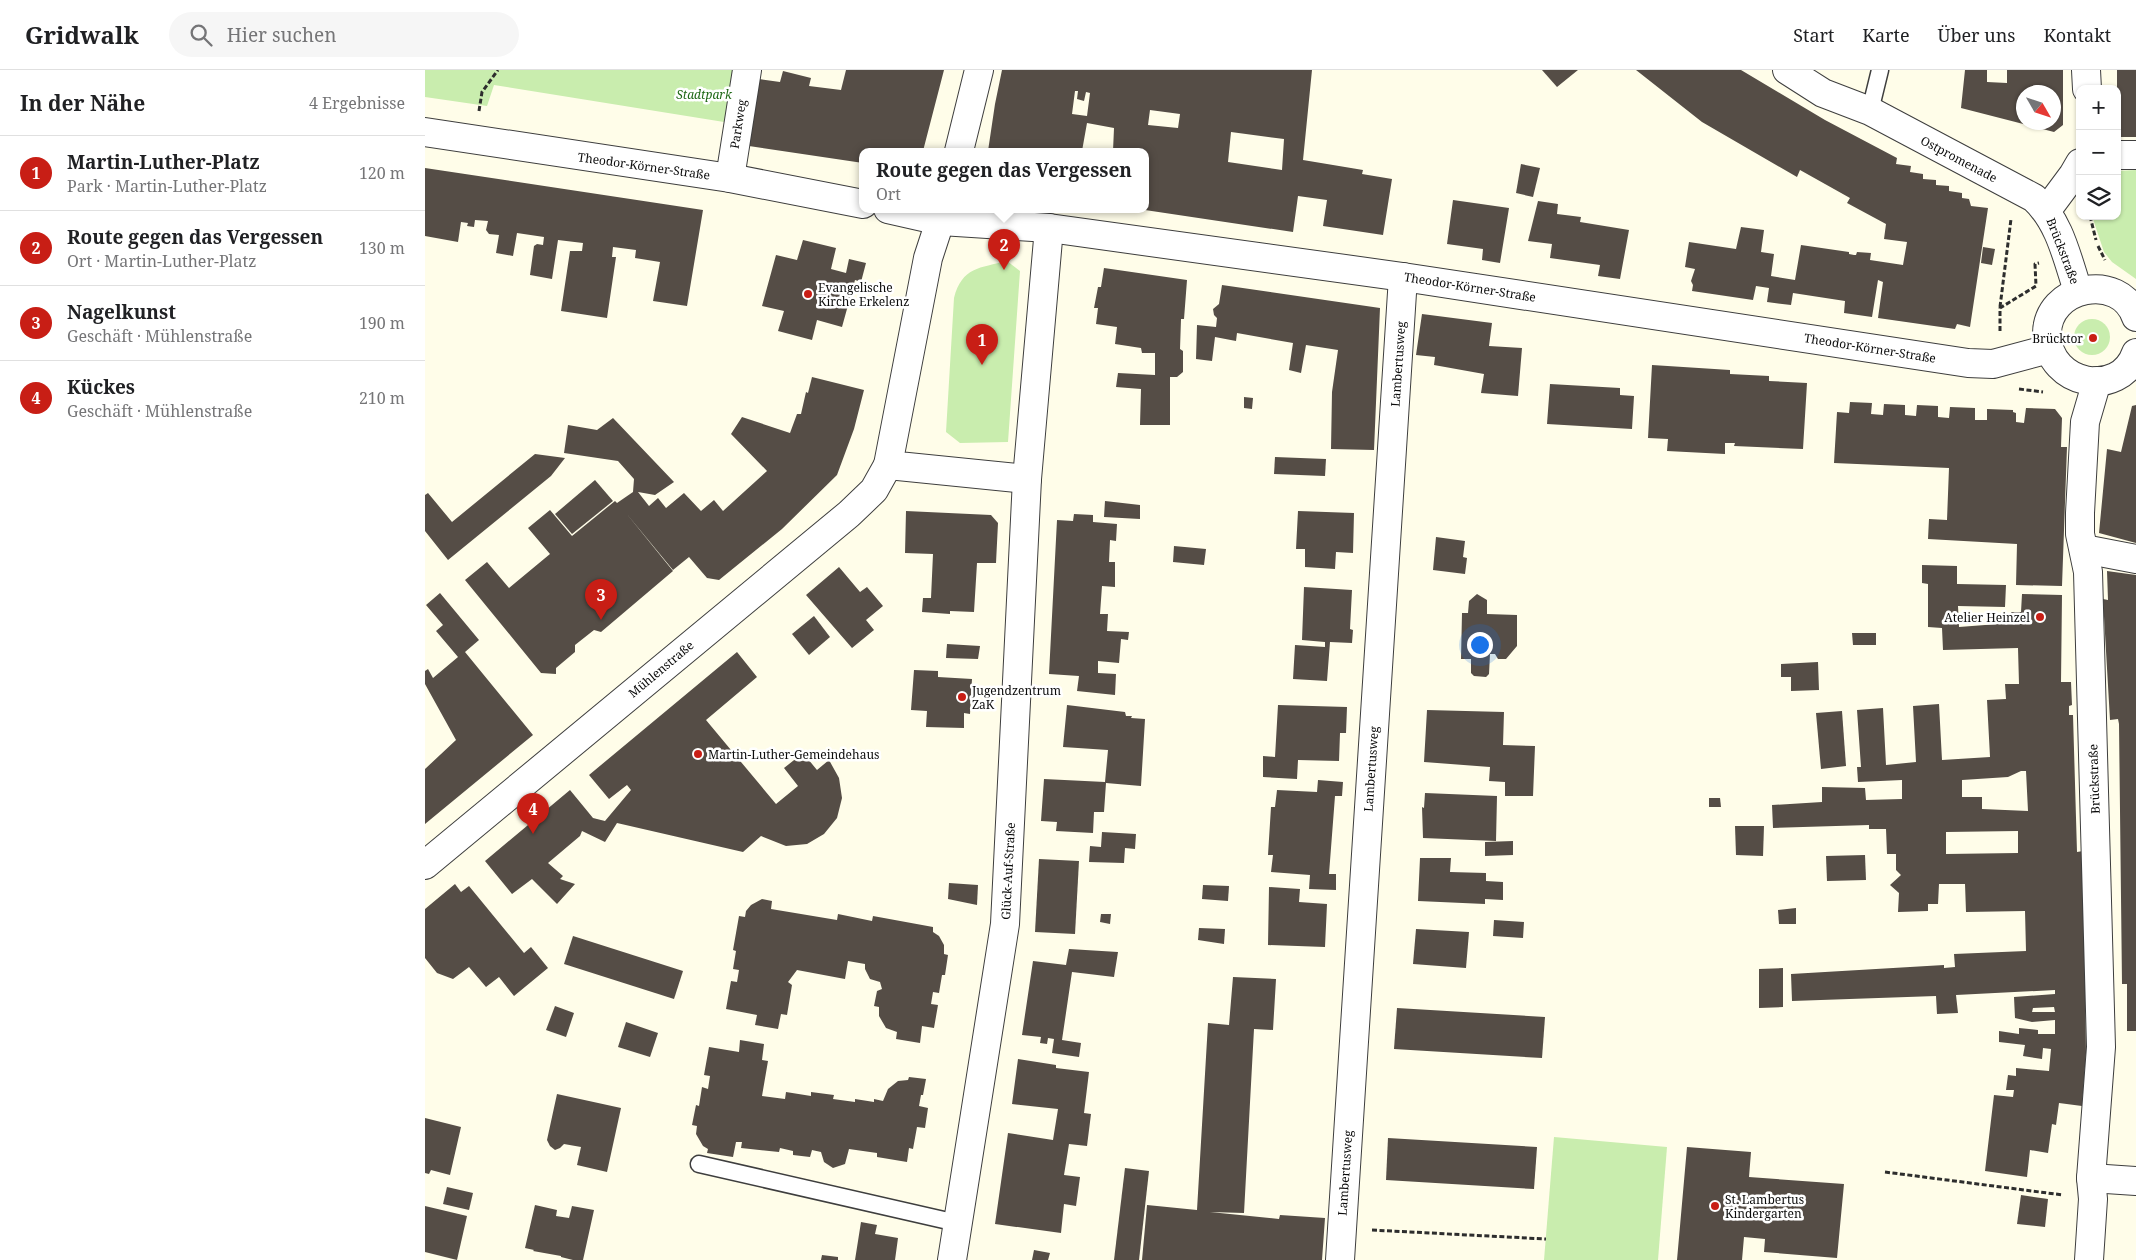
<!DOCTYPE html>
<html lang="de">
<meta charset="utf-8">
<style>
:root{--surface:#fff;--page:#f6f6f6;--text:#202124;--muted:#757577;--line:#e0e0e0;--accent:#c81e15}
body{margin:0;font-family:"Noto Serif",serif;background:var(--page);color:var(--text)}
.controls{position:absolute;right:15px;top:15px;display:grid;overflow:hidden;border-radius:10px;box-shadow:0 1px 4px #0004}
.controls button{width:45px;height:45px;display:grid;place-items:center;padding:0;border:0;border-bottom:1px solid var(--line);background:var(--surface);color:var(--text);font:25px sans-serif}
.compass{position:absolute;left:1591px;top:15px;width:45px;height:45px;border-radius:50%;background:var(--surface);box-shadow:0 1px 4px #0004;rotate:129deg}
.you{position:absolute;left:1054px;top:574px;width:18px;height:18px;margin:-12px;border:4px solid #fff;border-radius:50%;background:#1a73e8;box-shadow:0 0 0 8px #1a73e833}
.badge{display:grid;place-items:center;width:32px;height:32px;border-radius:50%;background:var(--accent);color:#fff;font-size:16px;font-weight:700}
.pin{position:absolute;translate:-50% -41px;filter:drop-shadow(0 1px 2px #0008)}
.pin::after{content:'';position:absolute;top:26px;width:18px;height:15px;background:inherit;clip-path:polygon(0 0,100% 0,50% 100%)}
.popup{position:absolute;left:434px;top:78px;width:290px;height:65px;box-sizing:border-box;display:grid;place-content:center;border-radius:10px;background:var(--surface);filter:drop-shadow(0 1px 4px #0005);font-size:16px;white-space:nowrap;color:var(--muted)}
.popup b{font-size:19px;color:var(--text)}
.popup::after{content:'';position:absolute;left:50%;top:100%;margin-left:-10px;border:10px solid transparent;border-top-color:var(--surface)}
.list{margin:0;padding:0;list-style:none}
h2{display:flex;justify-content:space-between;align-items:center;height:65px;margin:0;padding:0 20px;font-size:21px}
h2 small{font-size:16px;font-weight:400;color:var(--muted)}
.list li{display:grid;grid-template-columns:32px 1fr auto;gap:15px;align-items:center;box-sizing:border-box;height:75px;padding:0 20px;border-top:1px solid var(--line)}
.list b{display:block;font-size:19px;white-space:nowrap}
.list p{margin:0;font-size:16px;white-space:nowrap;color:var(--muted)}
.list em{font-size:16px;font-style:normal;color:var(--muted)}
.icon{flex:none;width:28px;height:28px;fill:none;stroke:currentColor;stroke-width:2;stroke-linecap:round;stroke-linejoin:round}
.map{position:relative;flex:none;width:1711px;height:1190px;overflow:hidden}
header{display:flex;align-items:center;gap:30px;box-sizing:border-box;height:70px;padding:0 25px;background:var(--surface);border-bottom:1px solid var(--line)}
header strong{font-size:24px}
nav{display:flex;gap:28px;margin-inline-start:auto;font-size:18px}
.search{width:350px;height:45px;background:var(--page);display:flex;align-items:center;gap:12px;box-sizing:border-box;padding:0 18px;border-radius:28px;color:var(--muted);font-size:19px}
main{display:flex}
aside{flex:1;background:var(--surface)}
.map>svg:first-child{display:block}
.green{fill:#c9edae}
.building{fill:#554d46;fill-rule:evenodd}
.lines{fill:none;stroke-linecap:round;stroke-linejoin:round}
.service-casing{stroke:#3e3e3e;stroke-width:19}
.minor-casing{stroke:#3e3e3e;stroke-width:30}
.tertiary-casing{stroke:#3e3e3e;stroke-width:30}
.path{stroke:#2d2d2d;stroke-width:3;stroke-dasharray:5 2.5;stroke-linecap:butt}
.service{stroke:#fff;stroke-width:16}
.minor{stroke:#fff;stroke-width:28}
.tertiary{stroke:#fff;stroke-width:28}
.poi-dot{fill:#c81e15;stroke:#fff;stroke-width:2}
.labels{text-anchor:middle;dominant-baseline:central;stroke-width:5;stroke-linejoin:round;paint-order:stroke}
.park-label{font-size:12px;font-style:italic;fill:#1f6816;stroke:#fff}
.street-label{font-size:12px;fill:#0b0b0b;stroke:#fff}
.poi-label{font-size:12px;fill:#0b0b0b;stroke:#fff;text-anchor:start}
</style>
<header>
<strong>Gridwalk</strong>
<div class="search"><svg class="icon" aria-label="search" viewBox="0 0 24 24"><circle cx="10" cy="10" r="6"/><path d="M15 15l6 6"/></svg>Hier suchen</div>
<nav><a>Start</a><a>Karte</a><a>Über uns</a><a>Kontakt</a></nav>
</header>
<main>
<aside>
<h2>In der Nähe<small>4 Ergebnisse</small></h2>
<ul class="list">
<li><span class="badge">1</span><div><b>Martin-Luther-Platz</b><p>Park · Martin-Luther-Platz</p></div><em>120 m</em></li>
<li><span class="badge">2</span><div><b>Route gegen das Vergessen</b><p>Ort · Martin-Luther-Platz</p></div><em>130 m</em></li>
<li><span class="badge">3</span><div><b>Nagelkunst</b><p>Geschäft · Mühlenstraße</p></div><em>190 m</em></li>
<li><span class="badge">4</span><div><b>Kückes</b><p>Geschäft · Mühlenstraße</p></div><em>210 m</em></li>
</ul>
</aside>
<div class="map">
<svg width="1711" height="1190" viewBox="0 0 1711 1190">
<rect width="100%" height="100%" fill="#fffde9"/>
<!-- green -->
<g class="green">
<polygon points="0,0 310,0 299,52 69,15 62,36 0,27"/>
<polygon points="1711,100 1711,209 1687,192 1679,182 1667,146 1692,146 1692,101"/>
<path d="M582,191l13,10 -12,171 -48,1 -14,-11 8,-134c8,-31 26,-30 53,-37z"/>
<circle cx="1667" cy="267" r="18"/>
<polygon points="1129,1067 1242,1077 1233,1190 1119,1190"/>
</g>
<!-- building -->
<g class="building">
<polygon points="421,0 519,0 498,81 438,81 438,93 324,76 334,9 355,12 358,1 386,8 384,16 416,20"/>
<path d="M577,0h310l-9,90 60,10 -1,4 30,5 -9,56 -60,-9 4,-26 -29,-4 -5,36 -148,-22v-59h-32l1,-23 -27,-5 -5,28h-94l7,-47zM650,21h3l-1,8 7,2 2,-9 4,1 -3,23 -15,-2zM725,40l30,4 -2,14 -30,-3zM806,62l53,7 -2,31 -54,-8z"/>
<polygon points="1117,0 1153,0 1132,17"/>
<polygon points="1211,0 1316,0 1400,50 1472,88 1471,94 1486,96 1485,102 1498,104 1498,109 1511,110 1511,115 1524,116 1524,121 1537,123 1537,128 1544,129 1546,136 1563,138 1545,257 1532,254 1530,259 1453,248 1458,212 1453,210 1447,247 1419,243 1420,231 1368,223 1366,235 1342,232 1344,218 1331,216 1328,230 1267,221 1268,215 1266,211 1270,199 1260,197 1264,172 1311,179 1316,157 1339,160 1336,182 1349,184 1346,206 1370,210 1376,175 1424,182 1424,184 1429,185 1431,185 1432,182 1446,183 1445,190 1478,195 1482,172 1459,169 1461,154 1422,133 1425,128 1375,100 1372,107 1277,52"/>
<path d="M1540,0h22v12l20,1v-13h56v55l-9,7 -93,-24zM1598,22h30v30h-30z"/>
<rect x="1692" y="0" width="19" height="67"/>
<polygon points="1096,94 1115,98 1108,127 1091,123"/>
<polygon points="0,98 278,140 262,236 228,231 235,192 210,188 211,180 188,177 187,187 191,187 182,248 136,241 145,181 157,181 158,173 133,170 127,209 105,205 109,176 112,174 118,175 119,167 92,163 88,186 71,183 74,165 64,164 61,160 63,151 50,150 49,157 42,156 43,153 36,152 33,172 0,166"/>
<polygon points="1028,130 1084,138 1075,193 1057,190 1058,179 1022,174"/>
<polygon points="1113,131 1133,134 1132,144 1156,147 1155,152 1204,160 1195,209 1173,206 1175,195 1125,188 1127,174 1103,171"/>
<polygon points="378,170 411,178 406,199 421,203 424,189 441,193 436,212 430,210 417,257 392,250 387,270 353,261 359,241 337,236 351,185 372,190"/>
<polygon points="1558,177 1570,179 1567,195 1556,193"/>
<polygon points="679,198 762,210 759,249 756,249 755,279 758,281 758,302 752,307 745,307 745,355 715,355 716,319 691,317 693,303 730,305 730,283 717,283 716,278 690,274 692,257 671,254 673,238 669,238 673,217 676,217"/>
<polygon points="797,215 955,238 949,380 906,379 907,322 913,280 881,275 876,303 864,300 868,273 812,263 811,271 790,267 787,291 771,289 772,255 791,257 792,248 789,245 788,239 794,234"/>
<polygon points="997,244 1067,253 1064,276 1097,278 1093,326 1056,323 1059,304 1009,295 1010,287 991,285"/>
<polygon points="1227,295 1305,300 1305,304 1344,306 1344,311 1382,313 1378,379 1309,376 1310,373 1300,373 1300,384 1242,381 1243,369 1223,368"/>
<polygon points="387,307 439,320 429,359 412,405 357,459 294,510 282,508 264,487 248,500 201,443 248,501 176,562 169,560 150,575 150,582 131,598 131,604 116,603 40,510 62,492 84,518 125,484 103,458 125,440 147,466 190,431 192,433 208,422 209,409 193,391 139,383 143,355 172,360 188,348 249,412 230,425 213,422 224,436 233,428 241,438 259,423 276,441 289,430 298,441 342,401 306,364 317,347 365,363 372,344 376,344 381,322 383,323"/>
<polygon points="1125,314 1195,318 1195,325 1209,326 1207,359 1122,354"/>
<polygon points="819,327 828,328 827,339 819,338"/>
<polygon points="1425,332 1447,333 1446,344 1458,345 1459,334 1480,335 1480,345 1491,346 1492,335 1513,336 1513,347 1524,348 1525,337 1550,338 1550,350 1562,350 1562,339 1588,340 1588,342 1591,343 1591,352 1599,353 1601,338 1630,339 1637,348 1636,377 1642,377 1637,516 1591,515 1592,474 1503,469 1504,449 1522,450 1524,398 1409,393 1412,342 1424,343"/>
<polygon points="1711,335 1711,473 1674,463 1682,379 1696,382 1707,336"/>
<polygon points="110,384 140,388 126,406 23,490 0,461 0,425 3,423 27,452"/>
<polygon points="850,387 901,389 900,406 849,404"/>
<polygon points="170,410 188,431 147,464 130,444"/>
<polygon points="680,431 715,435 715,449 679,447"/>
<polygon points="481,441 566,445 573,453 571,493 552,493 549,542 525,541 525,544 497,542 498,528 506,528 508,484 480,483"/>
<polygon points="873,441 929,443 928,483 911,482 910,499 880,497 880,479 871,479"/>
<polygon points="649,444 668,445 668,452 692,454 691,471 685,470 684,492 690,492 690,517 677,516 675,544 683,544 682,561 704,562 703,570 696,569 694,593 673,591 673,603 691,604 690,625 652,621 654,606 624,604 632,450 648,451"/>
<polygon points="1011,467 1040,471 1038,487 1042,488 1040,504 1008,500"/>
<polygon points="749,476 781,479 779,495 748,492"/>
<path d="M1497,495l35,1v18l49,1 -1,22 -47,-1 1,21 52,-4v-11h10l1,-18 40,1 -1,87h10l1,23 -3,1v9h4l4,137 6,-1 3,202 -4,53 -23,-3 -3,22 -4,-1 -4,29 -18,-3 -3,27 -42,-6 9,-76 19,2 1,-7h-8l2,-15 8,1v-8l33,3 2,-22 -8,-1 -1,11 -19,-3 2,-11 -26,-3v-11l20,3v-6l19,2v4h17v-14l-23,2 -17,-4 -1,-21 41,-3v-4l-99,5 2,18 -21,1 -1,-18 -144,5 -1,-27 153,-9v3l11,-1 -1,-13 72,-3 -1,-40 -59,1 -1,-28h-26l-1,20h-10v7l-30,1 1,-19 -9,-8 11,-10 -5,-5v-16h-9l-1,-25h-17v-4l-96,3 -1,-23 50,-3v-15l43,1 1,12 36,-1v-19l-44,2 -1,-15h4l-4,-57 26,-2 3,57 30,-3 -3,-56 26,-2 3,56 48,-3 -3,-57 19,-1 -1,-15h14l-1,-36 -75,2 -1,-22 -14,-1v-43l-6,-1zM1596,701h5l2,40 -46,-2v-12h-20v-17l46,-3zM1593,761v22l-72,1v-22zM1629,937l1,5h-23l1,-4z"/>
<polygon points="414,497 435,522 442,517 458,536 441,550 449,560 427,578 381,525"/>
<polygon points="1682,501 1711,505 1711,961 1702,961 1702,914 1697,914 1694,654 1693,649 1685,650 1678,529 1683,530"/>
<polygon points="879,517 927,520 925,559 928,560 927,573 905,572 902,611 868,609 870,575 900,577 900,572 877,570"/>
<polygon points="15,523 54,570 40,582 108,665 0,754 0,699 31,670 0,614 0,601 3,599 8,608 33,587 11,561 18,555 1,535"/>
<polygon points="1052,524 1062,530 1062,544 1092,545 1092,576 1081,589 1073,589 1070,584 1065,584 1064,604 1061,607 1049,606 1046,603 1046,589 1036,589 1037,543 1043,543 1044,531"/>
<polygon points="389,546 405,567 384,585 367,564"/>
<polygon points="1427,563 1451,563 1451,575 1428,575"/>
<polygon points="522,574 555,576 553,589 521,588"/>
<polygon points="312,582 332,607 281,650 351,734 373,716 359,698 378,683 392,700 404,690 414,708 417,728 412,748 399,764 382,774 361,776 336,766 318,782 192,753 180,772 157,761 155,766 123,793 138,806 135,809 150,814 132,834 107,809 87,824 60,791 145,720 168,748 180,751 206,720 202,715 184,729 164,705"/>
<polygon points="1393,592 1394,620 1366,621 1366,607 1356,607 1356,594"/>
<polygon points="489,600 513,601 513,607 547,609 545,644 539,643 539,658 501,657 502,641 486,640"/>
<polygon points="642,635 700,642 701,646 707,646 706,648 720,649 716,716 681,713 679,742 669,742 668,763 631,761 632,752 616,751 619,709 680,712 683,680 638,677"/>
<polygon points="853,635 922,637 921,663 915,663 914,691 873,690 872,709 838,707 838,686 850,687"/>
<polygon points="1002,640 1079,642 1078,675 1110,676 1108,726 1080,726 1080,712 1064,711 1065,697 999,692"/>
<polygon points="1417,641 1421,696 1396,699 1391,643"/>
<polygon points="893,710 918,712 917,726 910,726 904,804 911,804 911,820 884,819 885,805 846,802 848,785 843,785 846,737 850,737 852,720 892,722"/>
<polygon points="1000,723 1072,726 1071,771 998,768 997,737 999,738"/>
<polygon points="1284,728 1295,728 1296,737 1284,737"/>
<polygon points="1310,756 1339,756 1338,786 1311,785"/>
<polygon points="677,762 711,764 710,779 700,778 699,793 664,792 665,776 676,777"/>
<polygon points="1088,771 1088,785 1060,786 1060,772"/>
<polygon points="1440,785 1441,810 1402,811 1401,786"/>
<polygon points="995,788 1026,788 1025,802 1061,803 1061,811 1078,812 1078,830 1060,829 1060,834 993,831"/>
<polygon points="614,789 654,791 650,864 610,862"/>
<polygon points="524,813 553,815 552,835 523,829"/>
<polygon points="30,814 36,822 44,816 99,883 106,877 123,898 89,926 74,907 61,917 44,897 28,909 12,903 0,888 0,839"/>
<polygon points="778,815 804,816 803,831 777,829"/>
<polygon points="844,817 875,819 874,832 902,834 900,877 843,875"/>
<polygon points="337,829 347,831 346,839 412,850 413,844 447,851 448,846 508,857 508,862 514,866 519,875 519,884 523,885 520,905 517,905 514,923 508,922 506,934 513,935 509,958 497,956 495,973 471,969 472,962 461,958 454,946 454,937 449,936 452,921 457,919 455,912 445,909 440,899 440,894 423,891 420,909 372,900 363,912 367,915 362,945 356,944 353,959 330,955 332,945 301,939 306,911 312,912 314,900 308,899 311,881 308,880 314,846 320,847 321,841 326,835"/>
<polygon points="1371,838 1371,854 1354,854 1353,840"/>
<polygon points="676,844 686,844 685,854 675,852"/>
<polygon points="1069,850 1099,852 1098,868 1068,866"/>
<polygon points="774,858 800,859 799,874 773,870"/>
<polygon points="991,859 1044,862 1041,898 988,894"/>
<polygon points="148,866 258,901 249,929 139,894"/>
<polygon points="644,879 693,882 689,907 647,902 637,970 656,973 654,987 627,983 629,969 623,968 622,974 615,973 616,967 597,965 608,891 641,895"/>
<polygon points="1358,898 1358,937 1334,938 1334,899"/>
<polygon points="808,907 851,909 848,960 829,959 819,1143 785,1142 854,1149 855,1145 900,1148 897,1190 717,1190 722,1135 772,1140 783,953 804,955"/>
<polygon points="130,936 149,943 141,967 121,960"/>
<polygon points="972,938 1120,947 1117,988 969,979"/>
<polygon points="201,952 233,963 225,987 193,977"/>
<polygon points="315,970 339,974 337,990 343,991 337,1026 360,1029 361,1022 386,1026 386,1022 409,1025 408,1029 430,1032 430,1029 449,1032 449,1029 458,1031 463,1019 473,1011 483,1010 484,1007 501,1009 498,1025 496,1025 494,1036 503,1038 500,1058 492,1057 488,1079 484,1078 482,1092 452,1087 452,1083 424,1079 420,1094 408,1098 399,1092 396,1082 387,1080 385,1087 368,1085 368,1081 355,1078 354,1082 316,1078 317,1072 311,1072 308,1087 282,1083 283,1079 278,1076 271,1064 272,1056 267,1055 271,1035 274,1036 277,1017 283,1019 285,1006 279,1005 284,977 314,982"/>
<polygon points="593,989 631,995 631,998 664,1002 659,1043 666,1044 662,1076 644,1074 639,1105 655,1107 651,1136 639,1134 636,1163 570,1154 583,1063 628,1070 633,1039 587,1034"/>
<polygon points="132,1024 196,1038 182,1102 152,1095 156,1077 139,1074 135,1078 130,1080 125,1076 122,1070"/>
<polygon points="0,1048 36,1057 25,1105 6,1100 4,1104 0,1103"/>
<polygon points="963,1068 1112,1077 1109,1119 961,1110"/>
<polygon points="1262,1077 1326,1082 1324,1107 1419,1114 1412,1188 1339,1182 1340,1169 1319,1167 1317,1190 1252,1190"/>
<polygon points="700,1098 724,1101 714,1190 689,1190"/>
<polygon points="22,1117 48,1123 44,1140 18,1134"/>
<polygon points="1596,1125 1623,1129 1620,1157 1592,1154"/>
<polygon points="110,1135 132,1140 131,1146 144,1148 147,1136 169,1140 158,1190 148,1190 136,1187 136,1186 108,1181 109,1180 100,1178"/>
<polygon points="0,1136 42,1146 32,1190 0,1182"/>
<polygon points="436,1152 452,1155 450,1164 473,1168 470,1190 430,1190"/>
<polygon points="609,1180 625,1183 623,1190 607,1190"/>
<polygon points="397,1185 413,1187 413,1190 396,1190"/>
</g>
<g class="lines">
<defs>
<g id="service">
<polyline points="1445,41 1455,0"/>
<polyline points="274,1094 532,1153"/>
</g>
<g id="minor">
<polyline points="1661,0 1662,19"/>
<polyline points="534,81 554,0"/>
<polyline points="1692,85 1711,85"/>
<polyline points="305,108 322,0"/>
<polyline points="519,139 503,188 463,395 602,409"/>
<polyline points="1622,140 1648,105 1655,93"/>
<polyline points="1659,479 1711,489"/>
<polyline points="0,795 424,444 449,420 463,395"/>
<polyline points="1666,1108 1711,1111"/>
<polyline points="527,1190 580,854 602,409 624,158"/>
<polyline points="915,1190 978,207"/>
<polyline points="1664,1190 1668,1129 1666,1108 1676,977 1663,502 1655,464 1655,443 1660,352 1672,311"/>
</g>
<g id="tertiary">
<path d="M1362,0l36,23 47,18 164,87c26,24 33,60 44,93"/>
<polyline points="0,62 305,108 438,134"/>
<polyline points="463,139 516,151 624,158 978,207 1543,293 1568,294 1624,279"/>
<path d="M1711,247c-16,-46 -90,-31 -89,18 2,51 73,64 89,18"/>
</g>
</defs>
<!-- service casing -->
<use href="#service" class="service-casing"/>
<!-- minor casing -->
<use href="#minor" class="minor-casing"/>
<!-- tertiary casing -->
<use href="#tertiary" class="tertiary-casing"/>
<!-- path -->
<g class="path">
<polyline points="54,41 57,22 73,0"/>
<polyline points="1665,146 1671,170"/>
<polyline points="1673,176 1680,190"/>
<polyline points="1575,237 1586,149"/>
<polyline points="1575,261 1575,238 1611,216 1610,194 1614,193"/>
<polyline points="1594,319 1618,322"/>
<polyline points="1460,1102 1638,1125"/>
<polyline points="947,1160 1121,1169"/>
</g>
<!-- service -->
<use href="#service" class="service"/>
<!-- minor -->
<use href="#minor" class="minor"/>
<!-- tertiary -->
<use href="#tertiary" class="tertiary"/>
</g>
<!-- markers -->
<g class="poi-dot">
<circle cx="383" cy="224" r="5"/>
<circle cx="1668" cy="268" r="5"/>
<circle cx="1615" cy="547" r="5"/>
<circle cx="537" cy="627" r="5"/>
<circle cx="273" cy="684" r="5"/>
<circle cx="1290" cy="1136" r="5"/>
</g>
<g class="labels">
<!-- park labels -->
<g class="park-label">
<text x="279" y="24">Stadtpark</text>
</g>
<!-- street labels -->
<g class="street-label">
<text transform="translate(313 54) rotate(-81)">Parkweg</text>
<text transform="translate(1534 89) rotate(28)">Ostpromenade</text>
<text transform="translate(219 96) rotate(8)">Theodor-Körner-Straße</text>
<text transform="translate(1638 181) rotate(69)">Brückstraße</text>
<text transform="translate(1045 217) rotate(9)">Theodor-Körner-Straße</text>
<text transform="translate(1445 278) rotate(9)">Theodor-Körner-Straße</text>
<text transform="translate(973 294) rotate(-86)">Lambertusweg</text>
<text transform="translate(236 599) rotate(-40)">Mühlenstraße</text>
<text transform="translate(946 699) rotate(-86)">Lambertusweg</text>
<text transform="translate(1669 709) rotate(-92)">Brückstraße</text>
<text transform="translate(583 801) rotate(-87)">Glück-Auf-Straße</text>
<text transform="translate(920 1103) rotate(-86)">Lambertusweg</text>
</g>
<!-- poi labels -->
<g class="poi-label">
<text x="393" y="217">Evangelische<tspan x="393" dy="14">Kirche Erkelenz</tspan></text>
<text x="1658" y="268" text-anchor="end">Brücktor</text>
<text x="1605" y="547" text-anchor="end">Atelier Heinzel</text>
<text x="547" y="620">Jugendzentrum<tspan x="547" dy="14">ZaK</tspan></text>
<text x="283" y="684">Martin-Luther-Gemeindehaus</text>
<text x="1300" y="1129">St. Lambertus<tspan x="1300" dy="14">Kindergarten</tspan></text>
</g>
</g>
</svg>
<div class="controls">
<button>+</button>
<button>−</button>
<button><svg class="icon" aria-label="layers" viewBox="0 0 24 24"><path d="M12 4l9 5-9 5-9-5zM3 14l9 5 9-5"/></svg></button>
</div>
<svg class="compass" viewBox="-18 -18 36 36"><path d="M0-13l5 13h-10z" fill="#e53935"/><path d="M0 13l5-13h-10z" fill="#757577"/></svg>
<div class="you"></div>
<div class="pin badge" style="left:557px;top:295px">1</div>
<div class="pin badge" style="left:579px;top:200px">2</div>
<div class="popup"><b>Route gegen das Vergessen</b>Ort</div>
<div class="pin badge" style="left:176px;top:550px">3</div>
<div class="pin badge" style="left:108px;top:764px">4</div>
</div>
</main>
